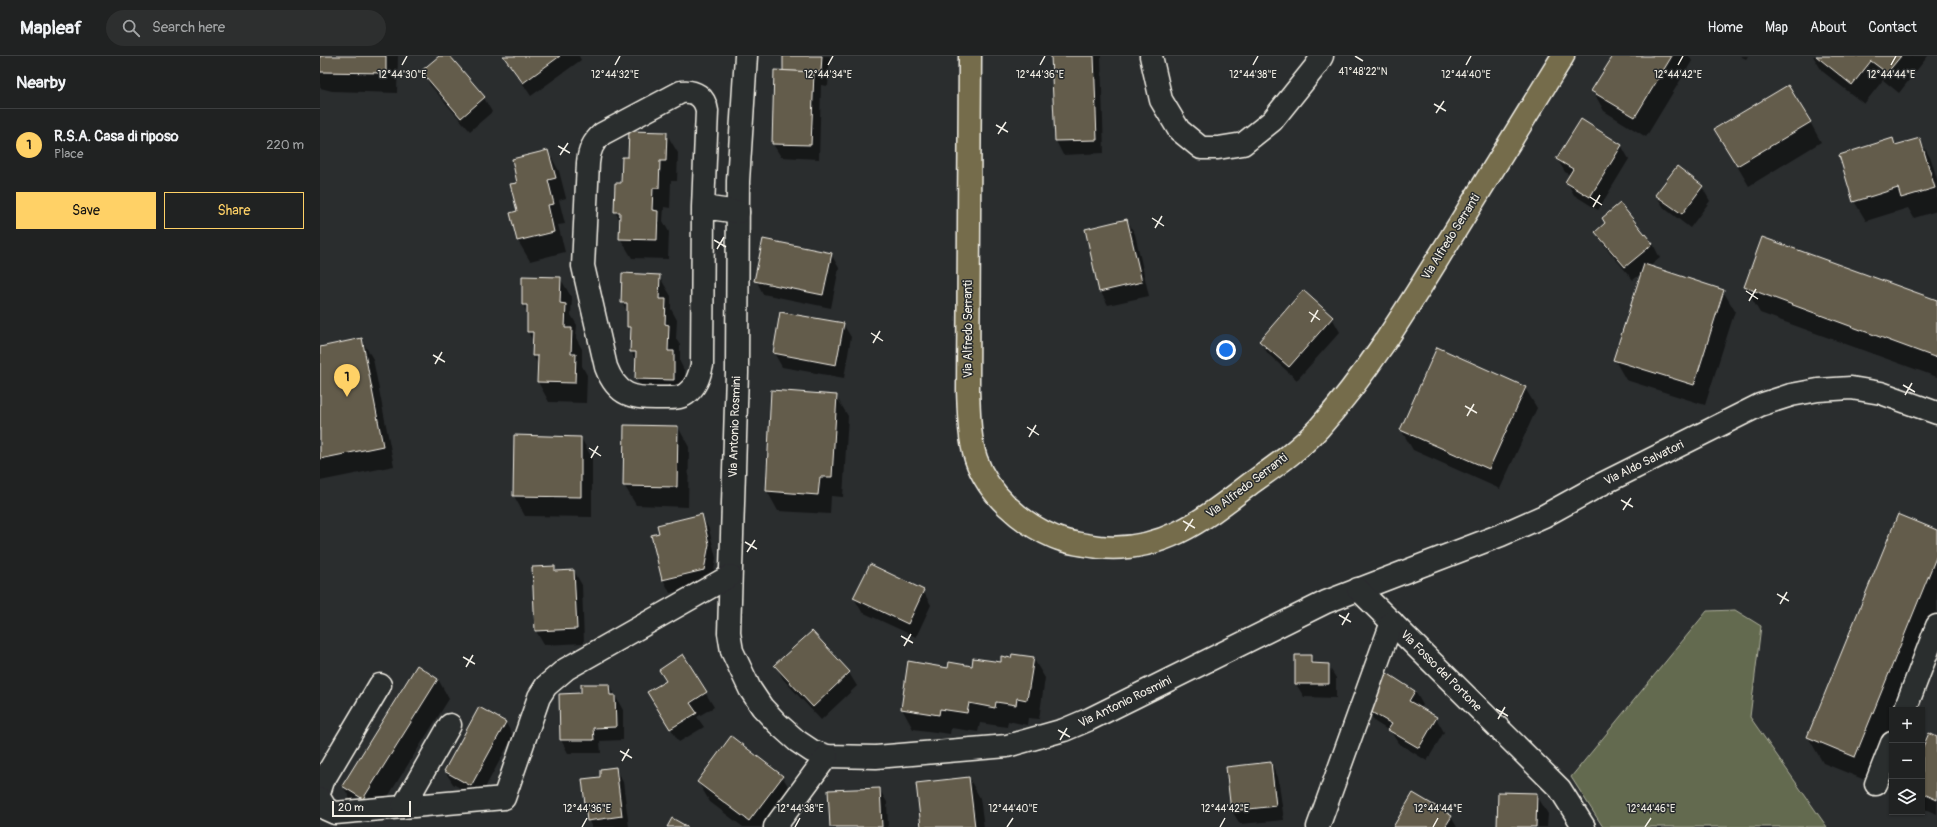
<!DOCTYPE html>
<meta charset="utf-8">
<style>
:root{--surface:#202222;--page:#2d2f2f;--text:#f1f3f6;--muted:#a2a4a5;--line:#3d3f40;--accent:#ffd166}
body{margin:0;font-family:Pangolin,sans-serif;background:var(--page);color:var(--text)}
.controls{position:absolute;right:12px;bottom:12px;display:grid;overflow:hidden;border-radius:0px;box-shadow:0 1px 3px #0004}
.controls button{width:36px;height:36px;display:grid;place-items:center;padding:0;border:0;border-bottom:1px solid var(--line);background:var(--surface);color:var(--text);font:20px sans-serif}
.scale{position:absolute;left:12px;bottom:10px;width:79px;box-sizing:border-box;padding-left:4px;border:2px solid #f4f1e8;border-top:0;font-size:11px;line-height:14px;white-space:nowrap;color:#f4f1e8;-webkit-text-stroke:3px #2a2d2e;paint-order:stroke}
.you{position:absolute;left:906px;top:294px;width:14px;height:14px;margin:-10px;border:3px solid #fff;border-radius:50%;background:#1a73e8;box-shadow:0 0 0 6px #1a73e833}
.badge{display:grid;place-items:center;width:26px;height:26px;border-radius:50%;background:var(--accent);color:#111;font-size:13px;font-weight:700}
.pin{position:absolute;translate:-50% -33px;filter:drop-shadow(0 1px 2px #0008)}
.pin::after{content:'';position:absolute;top:21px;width:14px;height:12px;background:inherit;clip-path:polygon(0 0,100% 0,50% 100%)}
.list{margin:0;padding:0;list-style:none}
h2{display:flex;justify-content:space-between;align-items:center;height:52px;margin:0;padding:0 16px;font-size:17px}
h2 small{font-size:13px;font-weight:400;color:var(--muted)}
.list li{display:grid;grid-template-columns:26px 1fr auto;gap:12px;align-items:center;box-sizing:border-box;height:72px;padding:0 16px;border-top:1px solid var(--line)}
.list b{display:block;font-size:15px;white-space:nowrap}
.list p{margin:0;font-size:13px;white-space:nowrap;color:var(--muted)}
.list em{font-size:13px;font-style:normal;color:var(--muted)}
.actions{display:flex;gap:8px;padding:12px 16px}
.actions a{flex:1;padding:9px 0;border:1px solid var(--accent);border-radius:0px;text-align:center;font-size:14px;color:var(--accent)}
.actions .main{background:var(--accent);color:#111}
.icon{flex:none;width:22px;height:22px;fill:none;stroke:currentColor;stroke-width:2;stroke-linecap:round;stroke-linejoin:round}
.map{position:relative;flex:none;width:1617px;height:771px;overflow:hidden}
header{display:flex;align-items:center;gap:24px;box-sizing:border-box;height:56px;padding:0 20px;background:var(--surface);border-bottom:1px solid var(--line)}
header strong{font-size:19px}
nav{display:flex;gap:22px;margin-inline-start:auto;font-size:14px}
.search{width:280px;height:36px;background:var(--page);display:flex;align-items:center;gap:10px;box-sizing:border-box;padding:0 14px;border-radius:22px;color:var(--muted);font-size:15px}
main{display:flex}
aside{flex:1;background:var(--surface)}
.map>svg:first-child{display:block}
.green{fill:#646a50;stroke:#acae9c}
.shadow{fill:#0007}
.building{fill:#645b4c;stroke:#f4f1e8}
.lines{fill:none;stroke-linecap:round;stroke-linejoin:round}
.minor-casing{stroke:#f4f1e8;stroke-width:25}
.major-casing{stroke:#f4f1e8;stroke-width:25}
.minor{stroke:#2a2d2e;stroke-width:22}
.major{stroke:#746c4b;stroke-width:22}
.ticks{fill:none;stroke:#f4f1e8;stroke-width:1.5}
.labels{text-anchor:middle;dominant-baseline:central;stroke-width:3;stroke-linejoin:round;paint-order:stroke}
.street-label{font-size:12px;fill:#f4f1e8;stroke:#2a2d2e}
.ticks-label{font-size:10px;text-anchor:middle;fill:#f4f1e8;stroke:#2a2d2e;stroke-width:3;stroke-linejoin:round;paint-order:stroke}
</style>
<header>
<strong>Mapleaf</strong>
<div class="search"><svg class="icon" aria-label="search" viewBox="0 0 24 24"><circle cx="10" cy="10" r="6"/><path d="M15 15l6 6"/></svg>Search here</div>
<nav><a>Home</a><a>Map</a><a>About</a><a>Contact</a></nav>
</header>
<main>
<aside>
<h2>Nearby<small></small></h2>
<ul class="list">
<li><span class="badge">1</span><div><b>R.S.A. Casa di riposo</b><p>Place</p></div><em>220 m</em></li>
</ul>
<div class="actions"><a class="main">Save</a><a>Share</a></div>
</aside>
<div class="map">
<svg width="1617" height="771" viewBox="0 0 1617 771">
<rect width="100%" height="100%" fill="#2a2d2e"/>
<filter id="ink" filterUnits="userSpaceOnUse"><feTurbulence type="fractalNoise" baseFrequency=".025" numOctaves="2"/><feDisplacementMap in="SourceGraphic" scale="8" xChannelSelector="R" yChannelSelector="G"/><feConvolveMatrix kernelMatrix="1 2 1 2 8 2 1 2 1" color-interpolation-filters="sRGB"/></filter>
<g filter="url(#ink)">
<!-- green -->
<polygon class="green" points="1415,554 1441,570 1430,661 1507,771 1283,771 1251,721 1387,555"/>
<!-- shadow -->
<g class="shadow">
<polygon points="0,0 78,0 77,37 12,35 0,32"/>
<polygon points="121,0 128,0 164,42 172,56 150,75 110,29 103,15"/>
<polygon points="184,0 259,0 261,4 211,40"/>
<polygon points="464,0 510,0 508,30 501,29 499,103 461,101 453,88"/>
<polygon points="732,0 781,0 784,97 743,99 736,85"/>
<polygon points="1294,0 1369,0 1372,5 1326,81 1284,55 1273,35"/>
<polygon points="1420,0 1428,0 1426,3"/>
<polygon points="1493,0 1608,0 1579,37 1563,24 1544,48 1502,15"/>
<polygon points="1490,66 1501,86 1429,130 1407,93"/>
<polygon points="346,77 358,97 357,125 351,125 350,152 344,151 343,165 349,176 348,203 312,202 300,182 301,166 295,156 309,102"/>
<polygon points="1573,83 1577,90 1599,83 1611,103 1617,123 1617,155 1594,162 1588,152 1546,165 1534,145"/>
<polygon points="1301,89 1309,103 1278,154 1254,139 1247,126 1250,119 1245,116 1237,103"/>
<polygon points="228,95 239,115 246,142 239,144 245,168 238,169 245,196 210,205 198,185 191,158 198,156 198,127"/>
<polygon points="1357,112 1382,131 1390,145 1370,172 1344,152 1336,139"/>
<polygon points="807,164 815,178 829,240 788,249 780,235"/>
<polygon points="1276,176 1333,188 1340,202 1329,211 1403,235 1415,255 1385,349 1306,324 1294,303 1322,217 1313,224 1284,189"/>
<polygon points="511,198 519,212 511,252 443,238 436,224"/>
<polygon points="339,220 351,240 351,253 357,264 356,283 360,289 360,306 365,316 365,344 328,343 316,323 317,306 311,296 312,278 308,271 308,257 302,246"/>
<polygon points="240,222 252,242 251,259 257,269 256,282 262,293 262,310 267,319 266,347 229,346 218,326 218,308 213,300 214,287 208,276 208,258 203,249"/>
<polygon points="1425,231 1617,245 1617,321 1440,257"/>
<polygon points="983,236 1012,262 1020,276 977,324 948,298 940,285"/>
<polygon points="461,257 523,268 531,281 524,322 462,311 454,297"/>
<polygon points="41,283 53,303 74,410 0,425 0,292"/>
<polygon points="1205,332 1217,352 1180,433 1093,394 1081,374"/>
<polygon points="452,335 516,340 528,360 523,441 511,440 510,458 458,455 447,435"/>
<polygon points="358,371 369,391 368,451 316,449 304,429"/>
<polygon points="261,382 272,402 272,461 205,460 194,440"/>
<polygon points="381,459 389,473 396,502 392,527 350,537 343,523 340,478"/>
<polygon points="1617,475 1617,560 1579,654 1572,654 1572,670 1550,726 1503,707 1488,681"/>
<polygon points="234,511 237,516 254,515 262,529 264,587 224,589 216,575 213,512"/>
<polygon points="603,535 611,549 596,581 542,556 534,542"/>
<polygon points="492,576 529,617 537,630 501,664 463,623 456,610"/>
<polygon points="363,600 394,651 377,661 384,671 359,686 337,650 347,625"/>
<polygon points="990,600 995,608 1008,609 1016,622 1016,642 984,641 976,628"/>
<polygon points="713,602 725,622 719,663 708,662 707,669 688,665 687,671 660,667 658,676 631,672 630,678 593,673 582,653 629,613 682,607 692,603"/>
<polygon points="118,623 129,643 54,763 34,750 23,730"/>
<polygon points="289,629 303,654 303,684 280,685 281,697 248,697 241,684 262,638"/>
<polygon points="1095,635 1103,649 1100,653 1116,662 1124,676 1107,705 1078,687 1071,676 1055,666 1047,653"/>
<polygon points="186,667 193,680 159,743 133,728 125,715"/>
<polygon points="1617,682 1617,758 1602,752 1602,695"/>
<polygon points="951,707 958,721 964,764 920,768 912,755"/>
<polygon points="295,712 303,726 309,771 272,771 268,764"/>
<polygon points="462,720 474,740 451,771 423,771 390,746 378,726"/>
<polygon points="649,722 660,742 664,771 602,771"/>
<polygon points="559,733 567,746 568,771 511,771"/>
<polygon points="1216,738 1228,758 1227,771 1178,771"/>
<polygon points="1131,761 1137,771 1074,771"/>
</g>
<!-- building -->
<g class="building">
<polygon points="0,0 66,0 66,17 0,16"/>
<polygon points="119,0 130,0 165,41 141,62 101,15"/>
<polygon points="183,0 240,0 203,27"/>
<polygon points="463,0 502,0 501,16 463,15"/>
<polygon points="731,0 774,0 777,84 735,85"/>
<polygon points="1293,0 1352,0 1315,61 1271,35"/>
<polygon points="1496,0 1581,0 1567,17 1551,5 1532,29"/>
<polygon points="454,14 494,16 491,89 452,88"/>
<polygon points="1468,29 1491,66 1417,110 1394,73"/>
<polygon points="1261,63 1302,89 1270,141 1245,126 1253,113 1236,103"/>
<polygon points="309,75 347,76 346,105 340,105 339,132 333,132 332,154 338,155 337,184 299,183 300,156 294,156 295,127 301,127 302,101 308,101"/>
<polygon points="1573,82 1575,89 1600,82 1615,132 1581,142 1578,132 1533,146 1519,99"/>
<polygon points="228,94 236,122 228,124 234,148 228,149 234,176 197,185 190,157 197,155 190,128 197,127 192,103"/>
<polygon points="1357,110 1383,130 1362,158 1335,139"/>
<polygon points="1300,147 1333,188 1305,211 1275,176 1285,167 1282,162"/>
<polygon points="807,163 822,226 779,236 765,173"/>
<polygon points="1442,181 1617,244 1617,302 1424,231"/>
<polygon points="443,183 512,197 503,239 434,225"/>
<polygon points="1324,208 1404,234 1374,329 1293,304"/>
<polygon points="302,217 340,219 339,243 346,243 345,268 349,269 348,295 354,295 354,324 315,323 316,296 310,296 311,271 307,271 307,247 301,247"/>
<polygon points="202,220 241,221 240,247 246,248 245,272 252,272 251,298 256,298 255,327 217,326 218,300 212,300 213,276 207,276 207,249 202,249"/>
<polygon points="983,234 1013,261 969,311 939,285"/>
<polygon points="460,256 524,267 516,309 453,297"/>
<polygon points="42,282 63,390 0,403 0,291"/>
<polygon points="1117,291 1206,331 1169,413 1080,374"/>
<polygon points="451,334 517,339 512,421 500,421 498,439 446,435"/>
<polygon points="304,369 358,370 357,431 303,430"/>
<polygon points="194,379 261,381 261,441 193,440"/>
<polygon points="382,458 389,488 384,514 342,524 331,479 339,477 337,469"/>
<polygon points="1578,458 1617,474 1617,499 1535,701 1487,681"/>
<polygon points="550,508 604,534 588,568 533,542"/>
<polygon points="235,510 235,515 254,514 257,573 215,575 212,511"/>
<polygon points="492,575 530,616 493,651 454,609"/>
<polygon points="363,598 387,636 370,647 377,657 350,673 327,636 346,625 339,614"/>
<polygon points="692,598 714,601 707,644 697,642 696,649 676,646 675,652 649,647 647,657 620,653 619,659 581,653 588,605 628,612 629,606 652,610 653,602 681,606 681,600 691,602"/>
<polygon points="975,599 991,599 991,607 1009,608 1009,628 975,628"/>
<polygon points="97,609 118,623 43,743 22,730"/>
<polygon points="1067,617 1095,635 1089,645 1117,661 1099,692 1068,674 1072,668 1046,653"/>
<polygon points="261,628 289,628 290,639 295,639 296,671 273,672 274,684 240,684 239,638 261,637"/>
<polygon points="159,651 186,666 151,730 124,715"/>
<polygon points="1609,677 1617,681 1617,744 1602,737 1602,693"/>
<polygon points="411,680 463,720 429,765 377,726"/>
<polygon points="951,706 956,750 911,755 906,711"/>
<polygon points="296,711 302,760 267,765 262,723 280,721 280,713"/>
<polygon points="649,721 655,771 601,771 596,727"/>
<polygon points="560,732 562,771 510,771 508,734"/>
<polygon points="1178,736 1217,737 1216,771 1177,771"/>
<polygon points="1093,737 1132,760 1125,771 1073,771"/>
<polygon points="352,762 368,771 347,771"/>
</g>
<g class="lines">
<defs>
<g id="minor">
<polyline points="426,0 418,125 417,317 409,577 412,595 430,633 442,651 458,668 477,685 492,695 507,700 556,701 687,690 744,674 770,663 1006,546 1181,479 1224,460 1280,429 1440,349 1471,339 1498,334 1531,332 1561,337 1617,357"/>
<polyline points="831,0 841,44 859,74 881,92 898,92 923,88 952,65 996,10 1002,0"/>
<path d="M383,151l4,-96c-2,-14 -12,-21 -26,-19l-79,42c-9,8 -13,16 -14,29l-5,103 23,101c11,29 27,32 56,31 8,0 17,1 24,-4 10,-7 13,-17 16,-29l1,-158 35,5"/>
<polyline points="1038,533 1240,733 1264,771"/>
<polyline points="1585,654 1617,570"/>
<polyline points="1556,728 1572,687"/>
<polyline points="0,734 3,725 60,629"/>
<polyline points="0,743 6,753 15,757 184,742 219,641 226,630 246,613 410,520"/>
<polyline points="83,751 130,669"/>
<polyline points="455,771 507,700"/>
<polyline points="998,771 1072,566"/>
</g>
<path id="major" d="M650,0l-2,334c1,22 1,48 8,69 12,35 45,64 78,78 14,6 30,8 45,10 63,6 104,-27 151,-63 24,-17 49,-34 69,-56 50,-56 89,-121 128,-184 39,-63 77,-125 116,-188"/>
</defs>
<!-- minor casing -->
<use href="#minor" class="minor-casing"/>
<!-- major casing -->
<use href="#major" class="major-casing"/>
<!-- minor -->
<use href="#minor" class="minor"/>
<!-- major -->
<use href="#major" class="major"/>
</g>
</g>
<!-- ticks -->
<path class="ticks" d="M1035,0l8,5M82,9l5,-9M295,9l5,-9M508,9l5,-9M720,9l5,-9M933,9l5,-9M1146,9l5,-9M1358,9l5,-9M1571,9l5,-9M1114,48l12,7M1116,57l8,-12M676,69l12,7M678,78l8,-12M238,90l12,7M240,99l8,-12M1270,141l12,8M1273,151l7,-12M832,162l12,8M835,172l7,-12M394,184l12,7M397,193l7,-12M1426,235l12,8M1429,245l7,-12M989,256l11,8M991,266l7,-12M551,277l12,8M553,287l7,-12M113,299l12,7M115,308l7,-12M1583,329l12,7M1585,339l7,-12M1145,350l12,7M1147,360l7,-12M707,371l12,8M709,381l7,-12M269,392l12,8M271,402l7,-12M1301,444l12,7M1303,454l8,-12M863,465l12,7M865,475l8,-12M425,486l12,7M427,496l8,-12M1457,538l12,7M1460,548l7,-12M1019,559l12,7M1022,569l7,-12M581,580l12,7M584,590l7,-12M143,601l12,7M146,611l7,-12M1176,653l12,7M1178,663l7,-12M738,674l12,7M740,684l7,-12M300,695l12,7M302,705l7,-12M262,771l5,-9M475,771l5,-9M687,771l6,-9M900,771l5,-9M1113,771l5,-9M1325,771l6,-9"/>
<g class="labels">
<!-- street labels -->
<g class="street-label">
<text transform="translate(1131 181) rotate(-58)">Via Alfredo Serranti</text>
<text transform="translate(648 273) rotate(-90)">Via Alfredo Serranti</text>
<text transform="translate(415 371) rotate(-88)">Via Antonio Rosmini</text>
<text transform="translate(1324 407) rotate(-26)">Via Aldo Salvatori</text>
<text transform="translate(927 430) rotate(-37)">Via Alfredo Serranti</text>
<text transform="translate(1121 615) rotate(45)">Via Fosso del Portone</text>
<text transform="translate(805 646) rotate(-26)">Via Antonio Rosmini</text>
</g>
</g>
<g class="ticks-label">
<text x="1043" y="19">41°48'22"N</text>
<text x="295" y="22">12°44'32"E</text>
<text x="82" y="22">12°44'30"E</text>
<text x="508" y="22">12°44'34"E</text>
<text x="720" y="22">12°44'36"E</text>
<text x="933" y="22">12°44'38"E</text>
<text x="1146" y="22">12°44'40"E</text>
<text x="1358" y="22">12°44'42"E</text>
<text x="1571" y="22">12°44'44"E</text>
<text x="267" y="756">12°44'36"E</text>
<text x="480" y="756">12°44'38"E</text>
<text x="693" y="756">12°44'40"E</text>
<text x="905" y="756">12°44'42"E</text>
<text x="1118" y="756">12°44'44"E</text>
<text x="1331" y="756">12°44'46"E</text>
</g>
</svg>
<div class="controls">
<button>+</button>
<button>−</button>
<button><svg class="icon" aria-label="layers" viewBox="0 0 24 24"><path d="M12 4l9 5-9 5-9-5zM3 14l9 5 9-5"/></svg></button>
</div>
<div class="scale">20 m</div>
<div class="you"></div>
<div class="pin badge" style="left:27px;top:341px">1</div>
</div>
</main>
